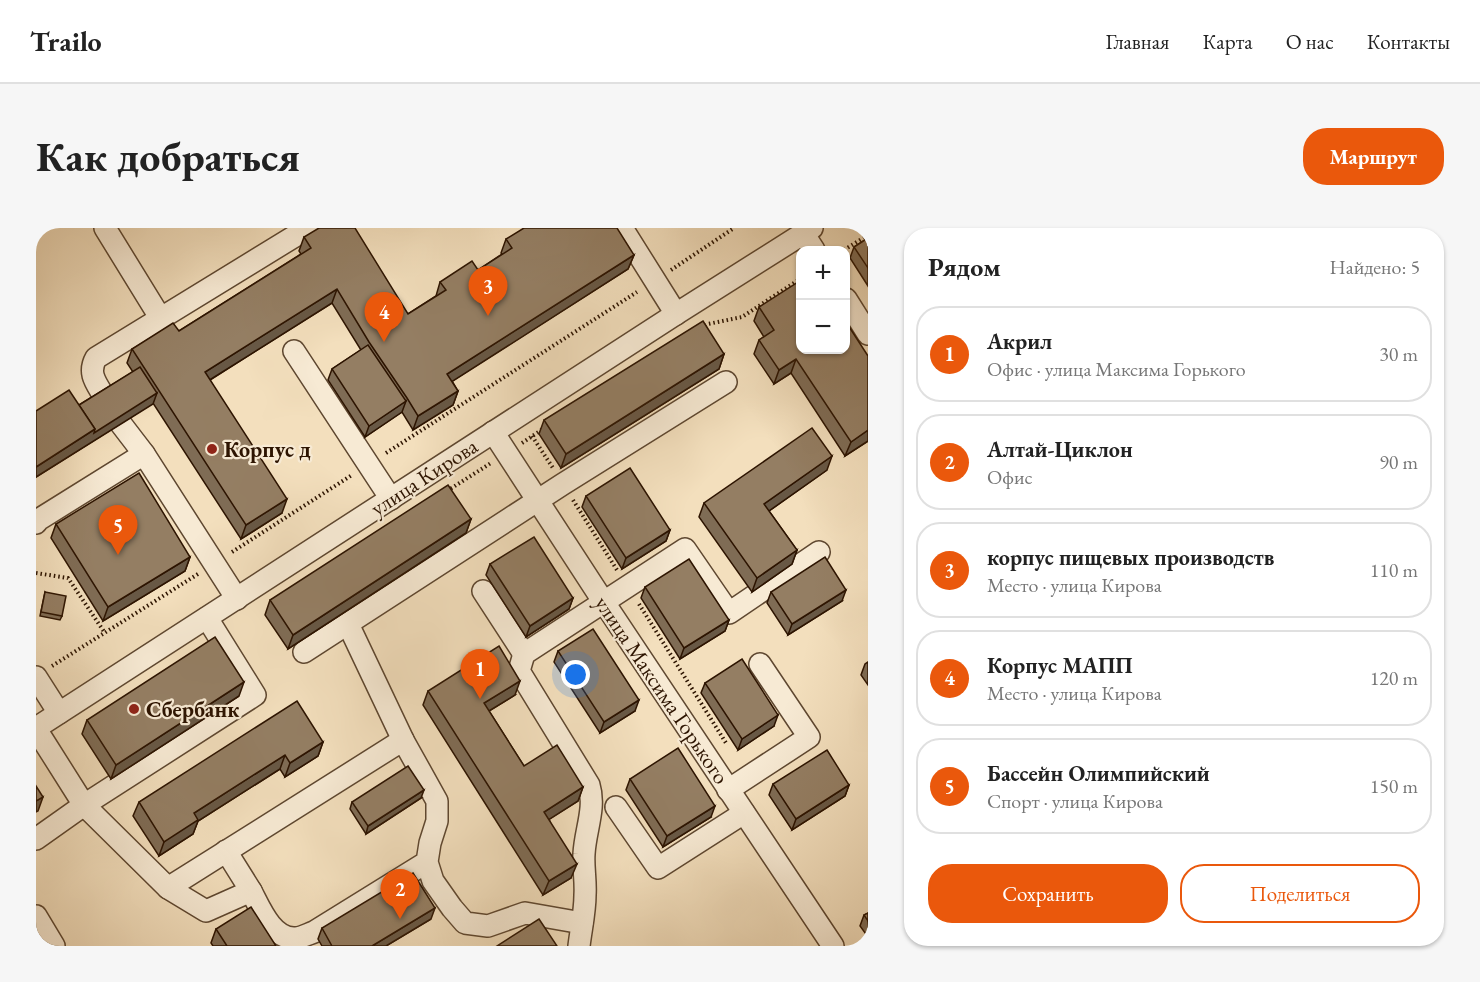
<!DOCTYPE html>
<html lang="ru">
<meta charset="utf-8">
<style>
:root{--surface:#fff;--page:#f6f6f6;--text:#222;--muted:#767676;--line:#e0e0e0;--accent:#ea580c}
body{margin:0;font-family:"EB Garamond",serif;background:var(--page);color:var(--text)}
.controls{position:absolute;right:18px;top:18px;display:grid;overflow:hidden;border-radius:12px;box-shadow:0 2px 4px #0004}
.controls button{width:54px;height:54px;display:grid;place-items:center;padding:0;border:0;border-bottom:2px solid var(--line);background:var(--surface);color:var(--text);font:30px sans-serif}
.you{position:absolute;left:540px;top:447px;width:21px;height:21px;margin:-15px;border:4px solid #fff;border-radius:50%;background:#1a73e8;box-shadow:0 0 0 9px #1a73e833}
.badge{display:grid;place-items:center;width:39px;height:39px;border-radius:50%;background:var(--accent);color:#fff;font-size:20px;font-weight:700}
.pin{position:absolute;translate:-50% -50px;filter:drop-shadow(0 2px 3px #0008)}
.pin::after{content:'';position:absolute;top:32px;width:21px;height:18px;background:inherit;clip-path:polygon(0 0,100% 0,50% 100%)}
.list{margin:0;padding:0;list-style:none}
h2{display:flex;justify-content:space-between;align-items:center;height:78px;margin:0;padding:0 24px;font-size:26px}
h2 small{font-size:20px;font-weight:400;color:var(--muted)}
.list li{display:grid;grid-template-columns:39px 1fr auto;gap:18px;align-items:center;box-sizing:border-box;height:96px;margin:0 12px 12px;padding:0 12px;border:2px solid var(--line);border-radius:24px}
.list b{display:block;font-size:22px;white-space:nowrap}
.list p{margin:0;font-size:20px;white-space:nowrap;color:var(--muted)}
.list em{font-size:20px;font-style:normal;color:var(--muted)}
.actions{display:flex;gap:12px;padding:18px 24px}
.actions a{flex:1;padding:14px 0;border:2px solid var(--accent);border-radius:24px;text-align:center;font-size:21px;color:var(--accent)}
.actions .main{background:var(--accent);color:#fff}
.map{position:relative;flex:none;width:832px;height:718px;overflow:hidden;border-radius:24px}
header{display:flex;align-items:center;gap:36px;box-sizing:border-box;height:84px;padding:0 30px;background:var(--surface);border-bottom:2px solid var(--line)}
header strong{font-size:28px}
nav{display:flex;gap:33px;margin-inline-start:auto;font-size:21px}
.intro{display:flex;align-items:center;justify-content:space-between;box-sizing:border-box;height:144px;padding:0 36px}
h1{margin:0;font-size:42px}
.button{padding:15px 27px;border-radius:24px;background:var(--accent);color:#fff;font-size:21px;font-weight:700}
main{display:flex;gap:36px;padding:0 36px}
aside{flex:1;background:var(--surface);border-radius:24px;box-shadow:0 2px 4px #0004}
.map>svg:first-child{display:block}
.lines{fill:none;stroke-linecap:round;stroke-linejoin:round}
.minor-casing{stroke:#5e4730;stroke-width:24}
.path{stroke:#2d1401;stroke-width:4;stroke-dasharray:1.5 3;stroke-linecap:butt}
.minor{stroke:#f7ead4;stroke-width:21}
.wall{fill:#7f6c55;stroke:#2d1401;stroke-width:1.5}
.shaded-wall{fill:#685845;stroke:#2d1401;stroke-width:1.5}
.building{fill:#947e63;stroke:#2d1401;stroke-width:1.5}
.poi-dot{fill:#8f2418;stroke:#f7ead4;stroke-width:2}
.labels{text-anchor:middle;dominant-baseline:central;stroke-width:4.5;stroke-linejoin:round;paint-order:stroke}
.poi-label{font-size:22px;font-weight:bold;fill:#2d1401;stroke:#f7ead4;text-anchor:start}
.street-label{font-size:22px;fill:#2d1401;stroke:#f7ead4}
</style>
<header>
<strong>Trailo</strong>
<nav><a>Главная</a><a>Карта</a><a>О нас</a><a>Контакты</a></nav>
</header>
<div class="intro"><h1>Как добраться</h1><a class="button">Маршрут</a></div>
<main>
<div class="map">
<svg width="832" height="718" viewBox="0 0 832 718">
<rect width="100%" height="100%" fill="#f3dfbd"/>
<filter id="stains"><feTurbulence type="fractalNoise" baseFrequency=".00333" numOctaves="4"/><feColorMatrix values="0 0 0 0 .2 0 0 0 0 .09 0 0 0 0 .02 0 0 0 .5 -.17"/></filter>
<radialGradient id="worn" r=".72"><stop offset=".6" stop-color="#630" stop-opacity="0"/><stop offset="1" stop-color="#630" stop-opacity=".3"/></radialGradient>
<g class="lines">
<defs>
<g id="minor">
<polyline points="69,0 125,91"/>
<polyline points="586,0 640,86"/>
<polyline points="767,5 778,22"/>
<polyline points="810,71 832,106"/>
<polyline points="258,123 355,271"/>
<path d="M69,170c-8,-14 -18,-24 -9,-40l212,-130"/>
<polyline points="85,196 108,226 201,371"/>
<polyline points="457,204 567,373 797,718"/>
<polyline points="0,295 2,292 108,226"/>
<polyline points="447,363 488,426"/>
<polyline points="312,396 367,512"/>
<polyline points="268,424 527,256 690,154"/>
<polyline points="0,449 23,485"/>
<polyline points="0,500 640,86 776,0"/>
<polyline points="0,501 48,577 0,611"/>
<polyline points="692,562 773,509 724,436"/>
<polyline points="580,579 622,640 708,585"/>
<polyline points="190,623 215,663"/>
<path d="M391,634l-113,70c-6,2 -13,6 -19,6 -23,1 -35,-30 -44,-47l-45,20 -38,-23 235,-148 34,61v20l-7,22 -3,19 6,19 19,27 13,15 23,3 37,-13 57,10"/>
<polyline points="132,660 48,577 219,467 171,390"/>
<polyline points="0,688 18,718"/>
<path d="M543,718c2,-17 6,-34 6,-51 1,-14 -2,-28 -1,-41 1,-23 12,-46 5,-69l-70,-114 5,-17 161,-105 44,64 90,-61"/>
</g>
</defs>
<!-- minor casing -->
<use href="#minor" class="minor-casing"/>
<!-- path -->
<g class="path">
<polyline points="808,22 832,7"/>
<polyline points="635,42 698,0"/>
<polyline points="665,100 672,96 706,89 764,51"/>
<polyline points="496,208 517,240"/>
<polyline points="486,215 507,201"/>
<polyline points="350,225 601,64"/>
<polyline points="411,263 455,235"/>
<polyline points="537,272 581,342"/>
<polyline points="196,324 316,247"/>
<polyline points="0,345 32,350 69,405"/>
<polyline points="603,376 690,515"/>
<polyline points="16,438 162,346"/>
</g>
<!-- minor -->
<use href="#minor" class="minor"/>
</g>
<!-- wall -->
<g class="wall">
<polygon points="268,9 372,86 400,68 404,54 442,42 466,26 465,25 470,11 598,27 592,41 416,153 422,163 417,177 377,202 366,184 329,209 292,152 296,141 325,122 296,75 174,152 246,285 205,311 117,175 0,249 0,183 43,177 97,144 91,135 96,121 143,103 265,26 263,23"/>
<polygon points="832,10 832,58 814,30 818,19"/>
<polygon points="723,79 832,213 809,228 755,145 738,156 718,126 723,112 728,109 718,93"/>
<polygon points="688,126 683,141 525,240 503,206 508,192"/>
<polygon points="791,242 733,283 761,322 756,336 716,364 663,289 668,275"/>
<polygon points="550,268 634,302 630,313 586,341 546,279"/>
<polygon points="435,291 430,305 252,421 229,387 234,372"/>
<polygon points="20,296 154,329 149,343 67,393 15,310"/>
<polygon points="454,336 537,370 533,381 490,409 450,347"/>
<polygon points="609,359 693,392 689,403 644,431 605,370"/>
<polygon points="9,364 26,388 24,392 4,388"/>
<polygon points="735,364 806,373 752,407 731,375"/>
<polygon points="522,423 599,483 564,505 518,434"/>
<polygon points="832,434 832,457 825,447 829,436"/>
<polygon points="669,455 738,498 702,522 665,465"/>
<polygon points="392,463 479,467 453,483 488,538 547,559 542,573 513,591 535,650 507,667 387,477"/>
<polygon points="203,468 75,551 46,506 51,492"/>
<polygon points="287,514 282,528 249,549 244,541 162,593 157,606 123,628 97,588 103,574"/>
<polygon points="594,551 675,589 627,619 590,562"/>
<polygon points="737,556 813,557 809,568 756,602 733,567"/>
<polygon points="385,570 330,606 314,581 316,574"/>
<polygon points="832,685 832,709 824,698 828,687"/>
<polygon points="395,691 350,718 286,718 282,711 286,700"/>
<polygon points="180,701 240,718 177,718 175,715"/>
</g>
<!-- shaded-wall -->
<g class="shaded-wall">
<polygon points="598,27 592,41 406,160 411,146"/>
<polygon points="301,61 296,75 164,158 169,144"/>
<polygon points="688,126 683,141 525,240 530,226"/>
<polygon points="760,131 755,145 738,156 743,142"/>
<polygon points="422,163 417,177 377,202 382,188"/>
<polygon points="121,165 117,176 0,249 0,239 59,201"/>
<polygon points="370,173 366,184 329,209 333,198"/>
<polygon points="832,202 832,213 809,228 815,214"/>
<polygon points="796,228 791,242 723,290 728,276"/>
<polygon points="251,271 246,285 205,311 210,297"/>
<polygon points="435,291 430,305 252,421 257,407"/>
<polygon points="634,302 630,313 586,341 590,330"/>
<polygon points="761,322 756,336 716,364 721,350"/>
<polygon points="154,329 149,343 67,393 72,379"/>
<polygon points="810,362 806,373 752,407 756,396"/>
<polygon points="537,370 533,381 490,409 494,398"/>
<polygon points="693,392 689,403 644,431 648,420"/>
<polygon points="484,453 479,467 443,489 448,475"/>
<polygon points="208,454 203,468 75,551 80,537"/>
<polygon points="603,472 599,483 564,505 568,494"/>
<polygon points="742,487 738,498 702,522 706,511"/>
<polygon points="287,514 282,528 249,549 254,535"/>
<polygon points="249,527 244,541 162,593 157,606 123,628 128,614 158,585"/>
<polygon points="813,557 809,568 756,602 760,591"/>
<polygon points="547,559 542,573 503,598 508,584"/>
<polygon points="388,562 385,570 330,606 332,598"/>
<polygon points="7,569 2,583 0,584 0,573"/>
<polygon points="679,578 675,589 627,619 631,608"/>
<polygon points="541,636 535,650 507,667 513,653"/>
<polygon points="399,680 395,691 350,718 336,718"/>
</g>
<!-- building -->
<g class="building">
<polygon points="283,0 319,0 372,86 410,62 404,54 436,33 442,42 476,20 470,11 488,0 581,0 598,27 411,146 422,163 382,188 371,170 333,114 301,61 169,144 251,271 210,297 96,121 137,95 143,103 275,20 268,9"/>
<polygon points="832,10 832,40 818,19"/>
<polygon points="765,52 765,122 810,122 810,94 832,128 832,202 815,214 760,131 743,142 723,112 738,102 723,79"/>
<polygon points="667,93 688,126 530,226 508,192"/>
<polygon points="332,117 370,173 333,198 296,141"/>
<polygon points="104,139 121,165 58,205 59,201 43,177"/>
<polygon points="33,162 59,201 0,239 0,183"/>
<polygon points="776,200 796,228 728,276 761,322 721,350 668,275"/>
<polygon points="594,240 634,302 590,330 550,268"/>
<polygon points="103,245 154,329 72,379 20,296"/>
<polygon points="412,257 435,291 257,407 234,372"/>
<polygon points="498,309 537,370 494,398 454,336"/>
<polygon points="789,329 810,362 756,396 735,364"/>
<polygon points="653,331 693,392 648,420 609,359"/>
<polygon points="9,364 30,368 26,388 5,384"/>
<polygon points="557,401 603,472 568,494 522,423"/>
<polygon points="179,409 208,454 80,537 51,492"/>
<polygon points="463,418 484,453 448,475 488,538 521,517 547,559 508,584 541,636 513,653 392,463"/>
<polygon points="706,431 742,487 706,511 669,455"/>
<polygon points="261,473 287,514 254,535 249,527 158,585 162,592 128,614 103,574"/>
<polygon points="642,520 679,578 631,608 594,551"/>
<polygon points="791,522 813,557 760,591 737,556"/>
<polygon points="372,538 388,562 332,598 316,574"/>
<polygon points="0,558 7,569 0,573"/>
<polygon points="377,645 399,680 336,718 296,718 286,700"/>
<polygon points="215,679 240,718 191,718 180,701"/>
<polygon points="832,685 832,693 828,687"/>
<polygon points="503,691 521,718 461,718"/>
</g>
<!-- markers -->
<g class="poi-dot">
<circle cx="176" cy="221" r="6"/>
<circle cx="98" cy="481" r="6"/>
</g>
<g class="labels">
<!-- poi labels -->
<g class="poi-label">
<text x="188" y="221">Корпус д</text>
<text x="110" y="481">Сбербанк</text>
</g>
<!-- street labels -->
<g class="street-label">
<text transform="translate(388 249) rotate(-33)">улица Кирова</text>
<text transform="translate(626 462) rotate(56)">улица Максима Горького</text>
</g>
</g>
<rect width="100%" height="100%" filter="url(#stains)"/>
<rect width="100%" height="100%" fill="url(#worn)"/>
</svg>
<div class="controls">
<button>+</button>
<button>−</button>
</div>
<div class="you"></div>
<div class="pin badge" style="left:444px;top:471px">1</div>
<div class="pin badge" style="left:364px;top:691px">2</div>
<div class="pin badge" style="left:452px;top:88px">3</div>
<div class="pin badge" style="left:348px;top:114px">4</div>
<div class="pin badge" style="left:82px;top:327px">5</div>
</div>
<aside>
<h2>Рядом<small>Найдено: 5</small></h2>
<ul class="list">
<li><span class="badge">1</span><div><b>Акрил</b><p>Офис · улица Максима Горького</p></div><em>30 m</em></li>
<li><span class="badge">2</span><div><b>Алтай-Циклон</b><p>Офис</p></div><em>90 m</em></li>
<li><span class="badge">3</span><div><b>корпус пищевых производств</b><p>Место · улица Кирова</p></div><em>110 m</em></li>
<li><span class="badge">4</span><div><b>Корпус МАПП</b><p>Место · улица Кирова</p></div><em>120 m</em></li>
<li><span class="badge">5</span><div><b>Бассейн Олимпийский</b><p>Спорт · улица Кирова</p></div><em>150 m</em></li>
</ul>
<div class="actions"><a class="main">Сохранить</a><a>Поделиться</a></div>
</aside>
</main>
